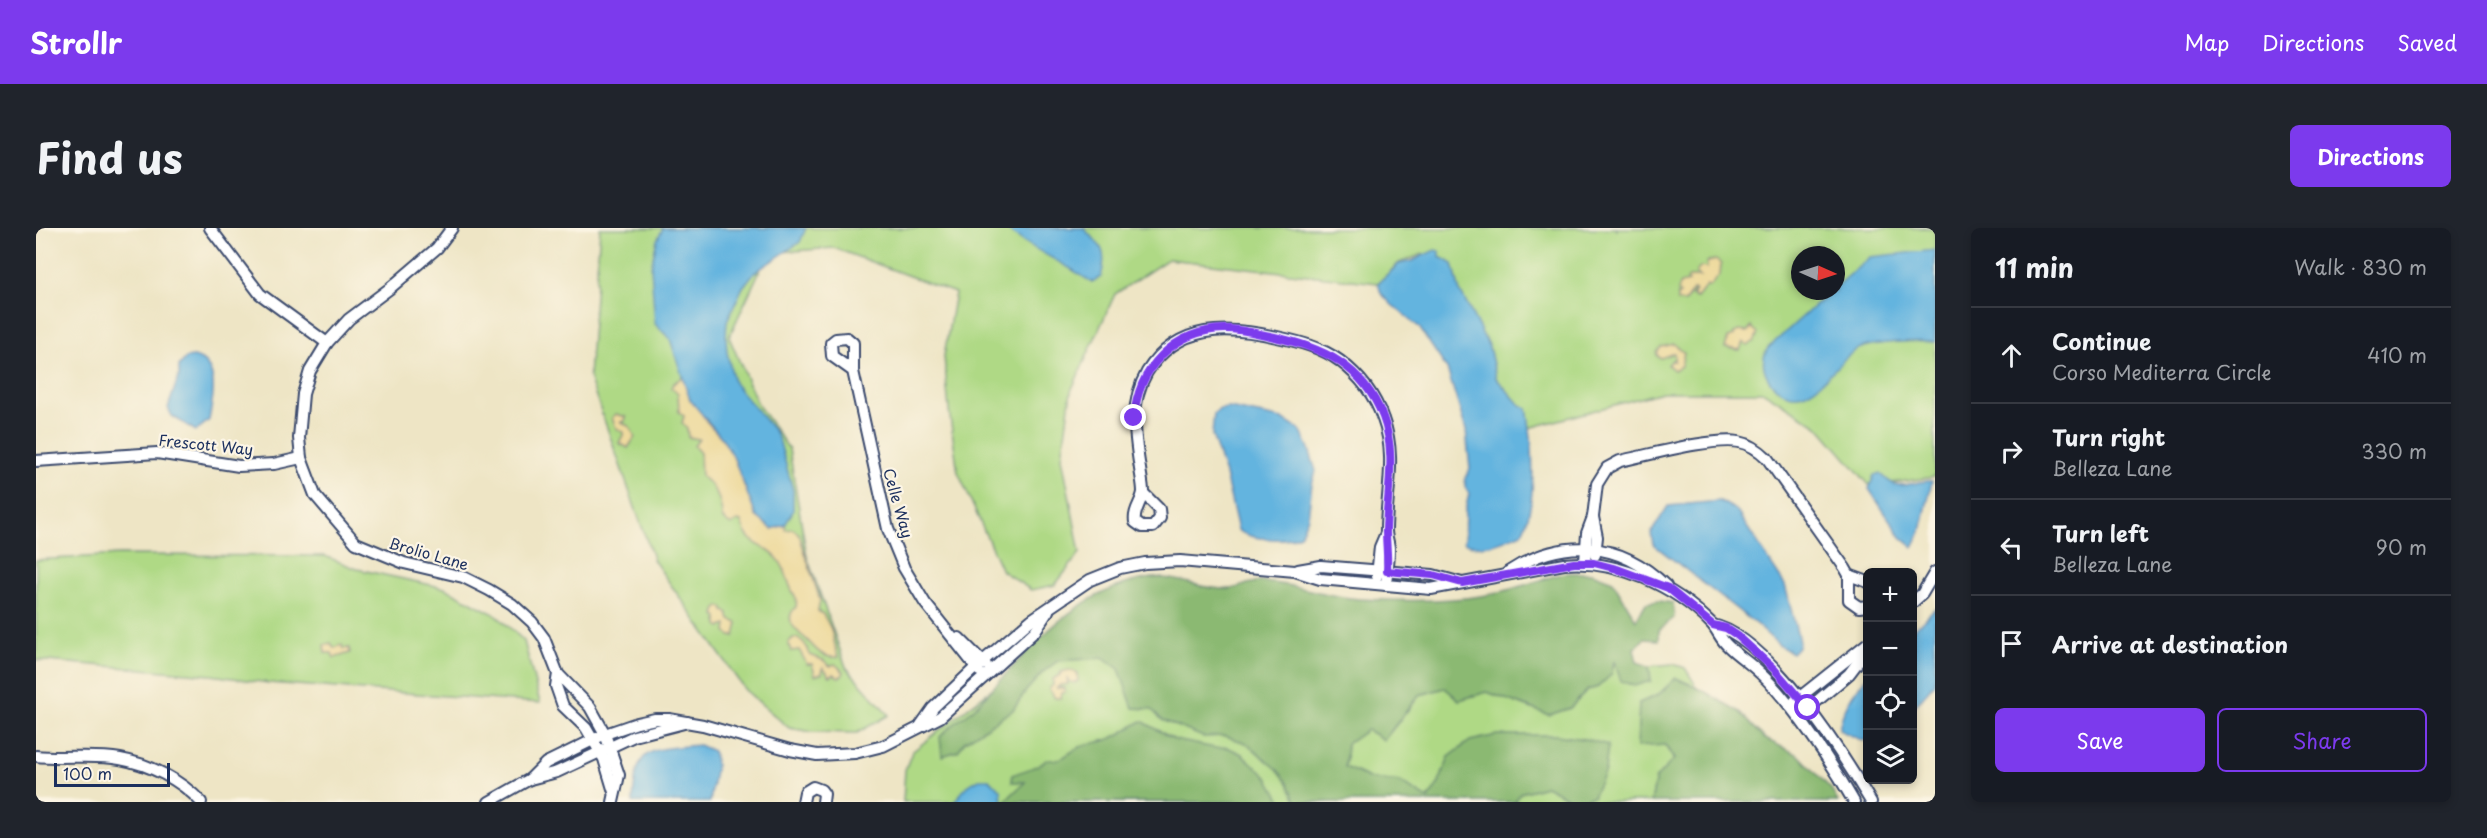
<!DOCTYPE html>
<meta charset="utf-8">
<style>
:root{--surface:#171b24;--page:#20242c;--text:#f1f3f6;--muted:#9ea1a6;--line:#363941;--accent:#7c3aed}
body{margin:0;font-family:"Playpen Sans",sans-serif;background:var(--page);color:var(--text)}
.controls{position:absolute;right:18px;bottom:18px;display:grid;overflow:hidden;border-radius:9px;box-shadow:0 3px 9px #0003}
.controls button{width:54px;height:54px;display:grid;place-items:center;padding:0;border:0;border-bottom:2px solid var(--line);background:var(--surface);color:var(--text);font:30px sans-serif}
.compass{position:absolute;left:1755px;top:18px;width:54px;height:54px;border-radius:50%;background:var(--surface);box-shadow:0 3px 9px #0003;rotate:93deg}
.scale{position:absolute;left:18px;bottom:15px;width:116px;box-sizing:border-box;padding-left:6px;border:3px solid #1b2f5e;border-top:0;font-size:16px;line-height:21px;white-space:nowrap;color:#1b2f5e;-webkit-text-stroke:4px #fcf5e5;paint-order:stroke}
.stop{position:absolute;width:18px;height:18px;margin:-14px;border:4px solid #7c3aed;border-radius:50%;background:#fff}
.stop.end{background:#7c3aed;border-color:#fff;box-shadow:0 2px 6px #0008}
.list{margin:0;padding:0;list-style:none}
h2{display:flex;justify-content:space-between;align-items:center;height:78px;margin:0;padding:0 24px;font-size:26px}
h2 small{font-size:20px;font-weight:400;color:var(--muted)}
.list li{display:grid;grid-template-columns:39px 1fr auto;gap:18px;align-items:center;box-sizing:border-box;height:96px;padding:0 24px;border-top:2px solid var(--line)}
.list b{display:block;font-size:22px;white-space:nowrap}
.list p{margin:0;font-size:20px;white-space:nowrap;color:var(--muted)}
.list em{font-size:20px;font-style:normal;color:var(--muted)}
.actions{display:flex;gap:12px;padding:18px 24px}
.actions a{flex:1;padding:14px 0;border:2px solid var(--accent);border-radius:9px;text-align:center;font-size:21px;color:var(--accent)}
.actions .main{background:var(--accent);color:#fff}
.icon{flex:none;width:33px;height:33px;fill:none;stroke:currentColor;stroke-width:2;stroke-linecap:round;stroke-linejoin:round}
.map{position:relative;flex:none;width:1899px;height:574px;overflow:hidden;border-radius:9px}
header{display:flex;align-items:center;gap:36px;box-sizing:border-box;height:84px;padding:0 30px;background:var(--accent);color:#fff}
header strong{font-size:28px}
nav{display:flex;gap:33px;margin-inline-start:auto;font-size:21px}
.intro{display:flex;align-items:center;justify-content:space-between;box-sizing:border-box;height:144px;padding:0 36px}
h1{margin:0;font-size:42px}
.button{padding:15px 27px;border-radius:9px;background:var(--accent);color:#fff;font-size:21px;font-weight:700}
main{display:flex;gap:36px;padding:0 36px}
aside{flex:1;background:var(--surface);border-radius:9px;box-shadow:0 3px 9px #0003}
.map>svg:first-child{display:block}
.green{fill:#afd985;stroke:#658472;stroke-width:1.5;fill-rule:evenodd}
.forest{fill:#8bb972;stroke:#537468;stroke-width:1.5}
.sand{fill:#eeda9e;stroke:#84847e;stroke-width:1.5}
.water{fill:#64b4df;stroke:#40729e;stroke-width:1.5}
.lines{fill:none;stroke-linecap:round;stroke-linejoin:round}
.minor-casing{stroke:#3b4a6d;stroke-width:14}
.minor{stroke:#fff;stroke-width:10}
.route{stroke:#7c3aed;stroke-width:8}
.labels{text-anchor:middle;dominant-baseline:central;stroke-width:4.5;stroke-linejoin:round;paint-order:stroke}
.street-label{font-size:15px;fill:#1b2f5e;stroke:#fcf5e5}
</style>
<header>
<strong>Strollr</strong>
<nav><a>Map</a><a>Directions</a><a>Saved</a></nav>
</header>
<div class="intro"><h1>Find us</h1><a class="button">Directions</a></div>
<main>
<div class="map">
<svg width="1899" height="574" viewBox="0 0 1899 574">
<rect width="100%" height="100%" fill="#fcf5e5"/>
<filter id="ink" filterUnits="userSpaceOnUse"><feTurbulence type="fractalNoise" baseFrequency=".0167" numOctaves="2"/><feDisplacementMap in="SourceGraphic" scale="12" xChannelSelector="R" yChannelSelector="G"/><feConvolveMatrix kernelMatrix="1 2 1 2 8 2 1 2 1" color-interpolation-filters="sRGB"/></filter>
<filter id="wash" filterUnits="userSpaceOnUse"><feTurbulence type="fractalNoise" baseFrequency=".008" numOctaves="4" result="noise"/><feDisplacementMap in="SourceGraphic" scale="24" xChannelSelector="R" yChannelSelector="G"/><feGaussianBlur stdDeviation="1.35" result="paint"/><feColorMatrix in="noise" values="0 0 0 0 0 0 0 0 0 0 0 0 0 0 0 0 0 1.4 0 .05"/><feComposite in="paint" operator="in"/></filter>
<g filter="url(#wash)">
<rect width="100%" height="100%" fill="#eee5c5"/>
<!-- green -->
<g class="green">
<path d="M564,0h1016l1,3v-3h318v249l-65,9 -52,-60 -54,-34h-102l-133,36 -3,-20 -7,-4 -23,-26 -7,-31 -30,-58 -6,-25 -30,-10 -24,9 -21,20 -210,-24 -53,35 -44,97 -9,66 18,96 -25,32 -24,5 -29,-19 -44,-99 -9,-62 -5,-54 11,-63 -121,-45 -66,5 -39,84 29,68 31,44 18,108 39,110 43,48 -32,18 -45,-1 -23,-4 -44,-38 -91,-129 -65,-184zM1764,27h36v36h-36z"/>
<polygon points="83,327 289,328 321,341 409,360 460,387 488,413 504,475 233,455 175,447 0,432 0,332"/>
<polygon points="1046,382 1290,574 867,574 869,542 876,524 1010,418"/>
<polygon points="1578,431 1615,453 1613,438 1637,436 1649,440 1661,459 1640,450 1622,467 1603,475 1638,532 1620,550 1615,574 1479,574 1484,565 1510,558 1538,573 1557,568 1413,529 1403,555 1392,572 1364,554 1335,551 1309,540 1311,516 1331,501 1348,512 1384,467 1409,460 1423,472 1451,464 1513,487 1534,480 1552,462 1562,459"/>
</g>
<!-- forest -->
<g class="forest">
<path d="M1529,345h27l21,8 23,39 10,-17 13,-2 14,2 1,15 -15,12v10l-15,-1 -10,10 3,13 12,4 2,15 -17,5 -13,-5 -7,-20 -2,13 -14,13 -10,3 -18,18 -21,7 -62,-23 -28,8 -14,-12 -26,7 -35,45 -17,-10 -20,14 -2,23 26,12 29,3 28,17 11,-16 10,-26 21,-16 27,-6h59l29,4 23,6 -3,26 -12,25 -19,5 -28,-15 -26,7 -5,9h-218l-9,-19 -11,-14 -31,-26 -21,-7 -22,1 -41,-17 -11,-11 -18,-1 -14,-39 -15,-11 -46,3 -15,11 -17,19 -13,19 -48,31 -7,10 -16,5 -2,-19c10,-13 23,-18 34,-29 52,-53 93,-114 171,-129 29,-6 56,12 85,10 10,-1 20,-8 31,-7 33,1 65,15 98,17 39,2 83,3 122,-3 28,-4 56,-16 84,-23z"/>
<polygon points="1640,450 1666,462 1704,484 1729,511 1763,527 1795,561 1802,574 1615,574 1620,550 1638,531 1629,517 1601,519 1603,475 1622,467"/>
<path d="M1106,493l33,19 40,8 12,-1 15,7 27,25 13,23h-278l21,-20h-13v-7c12,-5 23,-6 34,-15 19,1 19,-6 34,-13 11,-4 22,-5 32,-9 11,-5 19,-12 30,-17z"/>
</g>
<!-- sand -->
<g class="sand">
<polygon points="1680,32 1685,36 1684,47 1673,59 1671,57 1661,70 1656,68 1659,62 1657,62 1649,74 1641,74 1641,67 1644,66 1642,63 1644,56 1652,54 1650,52 1653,49 1664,49 1660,44 1665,39 1671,40 1671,34"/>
<polygon points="1715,99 1722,105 1718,114 1711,117 1707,114 1704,122 1689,120 1692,110 1698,108 1698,105 1703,103 1712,104"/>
<polygon points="1638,116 1648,125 1645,138 1638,142 1632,137 1636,132 1638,133 1638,125 1625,130 1621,128 1621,124 1625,119"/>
<path d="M646,149l24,44 16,17 11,18 23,60 16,13 13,-4 1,5 7,-1 6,5 21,66 -2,11 5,3 8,15 7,28c-17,2 -22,-9 -33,-19 -10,-8 -22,-19 -9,-31 2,-11 -3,-12 -6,-21 -4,-10 -6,-22 -15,-30 -15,-14 -26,-9 -34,-34l-4,-1 -6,4 -9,-7c0,-17 -6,-31 -21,-42l-1,-23 -6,-7 5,-7 -11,-2 -1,-9 -5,-5 2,-7 -5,-4 -1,-19 -7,-5 2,-4z"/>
<polygon points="580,186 590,189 589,193 585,194 594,199 599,209 592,220 583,215 588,205 580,200 576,190"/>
<polygon points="682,379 687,379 688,383 692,385 694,392 702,395 699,408 694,408 690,404 691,397 685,399 682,397 682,389 679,386"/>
<path d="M757,410c9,-1 15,9 17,17l13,5 7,6 5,-2 9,8 -2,4 -4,1 -4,-3 -4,2 -7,-9 -1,6 -7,2 -3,-11h-5l-8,-14 -8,1 -3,-8z"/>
<polygon points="295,415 298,420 306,417 308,421 313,420 314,425 298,430 296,425 289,425 288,417"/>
<polygon points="1033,442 1041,445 1042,453 1038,455 1033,453 1031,449 1032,456 1024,457 1021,460 1029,460 1029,464 1026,465 1025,470 1019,470 1013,461 1017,457 1017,451 1024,447 1025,444"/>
</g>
<!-- water -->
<g class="water">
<polygon points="627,0 770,0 764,14 718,45 707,59 691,93 690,109 691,124 698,155 739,204 744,215 757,262 757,283 749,297 736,301 720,288 697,228 686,210 654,172 634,111 619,96 615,39 621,12"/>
<path d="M969,0h78c19,18 25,23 18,49l-9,5c-8,-4 -14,-9 -21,-13 -23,-14 -46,-24 -66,-41z"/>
<path d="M1399,22l5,1v6l13,7 6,25 30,58 7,31 23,26 8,4c6,35 11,94 -5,125 -21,8 -37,18 -58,10l1,-32 4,-17 -4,-7v-9l5,-9 -4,-39 -19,-61 -28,-42 -28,-23 -10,-11 -3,-10 21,-19 13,-3z"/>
<path d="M1899,22v92c-20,-1 -66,-1 -82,10 -16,11 -35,41 -55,43 -23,2 -44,-27 -30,-47l63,-57h5v-4l34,-30z"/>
<path d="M158,129c27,7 19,43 15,63l-13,11 -24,-15 -4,-8 11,-33v-9l7,-8z"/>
<path d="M1193,180l53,11 18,11 8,16 8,25 -4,13 -4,33 -8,18c-14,7 -50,5 -62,-5l-13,-56 -13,-39 2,-21 6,-5z"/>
<path d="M1845,245c16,22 31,7 51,8l-11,50 -8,16 -12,-10 -32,-48 5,-14z"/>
<polygon points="1684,273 1700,282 1749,357 1763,413 1762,419 1756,425 1744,418 1721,397 1617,316 1615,305 1632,278"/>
<polygon points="1899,380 1899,455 1877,480 1877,402"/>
<path d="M1831,449v62l-4,2 -24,-11c3,-21 14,-38 28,-53z"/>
<path d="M663,517l14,6 3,14 -6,37h-77c3,-57 15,-52 66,-57z"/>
<polygon points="943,551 953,551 965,562 966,574 918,574 931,558"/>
</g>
</g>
<g filter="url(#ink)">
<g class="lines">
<defs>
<g id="minor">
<polyline points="174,0 224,66 291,115"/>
<polyline points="416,0 401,20 353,61 313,91 291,115 274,143 267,166 263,210 265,230 279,267 320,315 368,335 427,349 453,362 476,376 496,394 508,410 522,446 554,479 569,506 583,547 577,574"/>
<polyline points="817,143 796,128 795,115 800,111 811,110 817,115 817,143 852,301 868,340 889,375 943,443"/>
<polyline points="0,233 121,225 203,238 238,236 265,230"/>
<path d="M1107,265l16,16 1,9 -7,9h-11l-7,-5c-2,-12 7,-20 8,-30 0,-7 -2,-16 -3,-23 -5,-33 -11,-66 7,-97 31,-49 81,-46 130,-35 23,5 44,10 63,24 20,15 35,35 43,58 14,37 3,74 3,112 0,6 3,12 3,18 0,12 -2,24 -3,36"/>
<polyline points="1557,289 1561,309 1559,327"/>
<path d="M1549,334l2,-29 6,-16 4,-33 10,-16 13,-7c29,-6 94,-24 119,-19 11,2 20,8 28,16l78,110 4,7v25l10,7 9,-1"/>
<polyline points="1262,342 1285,338 1397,347 1426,355"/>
<path d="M1472,344c54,-35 111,-32 158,14"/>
<polyline points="1813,347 1832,354"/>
<polyline points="1341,348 1344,319 1350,305"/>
<polyline points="1876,375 1886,366 1899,344"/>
<path d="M1677,397c54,11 131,131 158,177"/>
<polyline points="923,410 950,437"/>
<polyline points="522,446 520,458 527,478 550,500 568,531 578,564"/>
<polyline points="1759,473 1832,415"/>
<polyline points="1768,484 1813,446 1832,421"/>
<polyline points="652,494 598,508 521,544 494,551 510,535 569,506 601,495 619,491 633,491 667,497 754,522 781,527 819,525 847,518 904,489 999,403 1012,383"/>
<path d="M885,497l12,-17 43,-41 55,-47 59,-40 30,-12 25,-5 35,-2 115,10 25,8 111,10 133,-25c53,-5 111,22 148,60 6,7 9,16 16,22 10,10 22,17 32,27 32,30 72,90 94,129"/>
<path d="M0,528c28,3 57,-2 84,3 29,5 61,21 81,43"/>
<polyline points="453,574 494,551"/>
<polyline points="767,574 769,564 777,559 785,562 788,566 787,574"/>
</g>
</defs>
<!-- minor casing -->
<use href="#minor" class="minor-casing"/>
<!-- minor -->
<use href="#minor" class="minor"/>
</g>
</g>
<g class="lines" filter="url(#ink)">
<!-- route -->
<path class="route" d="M1098,190c4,-50 40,-88 91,-89 16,0 31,4 45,7 52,11 93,29 113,81 14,37 4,75 3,113 0,14 2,27 1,41l46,4 29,8 112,-20h20l23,6 51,19 45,37 13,3 12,8 37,34 33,38"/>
</g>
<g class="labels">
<!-- street labels -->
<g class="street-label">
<text transform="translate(170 216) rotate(6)">Frescott Way</text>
<text transform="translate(863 275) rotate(74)">Celle Way</text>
<text transform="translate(393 325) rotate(16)">Brolio Lane</text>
</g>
</g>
</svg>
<div class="controls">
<button>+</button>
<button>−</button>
<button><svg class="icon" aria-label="locate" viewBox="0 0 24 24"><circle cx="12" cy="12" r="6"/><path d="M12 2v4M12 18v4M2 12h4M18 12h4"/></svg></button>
<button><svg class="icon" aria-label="layers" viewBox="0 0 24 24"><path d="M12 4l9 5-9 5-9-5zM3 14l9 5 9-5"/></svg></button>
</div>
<svg class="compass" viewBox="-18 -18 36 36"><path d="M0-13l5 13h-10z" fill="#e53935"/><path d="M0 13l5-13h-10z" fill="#9ea1a6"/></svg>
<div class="scale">100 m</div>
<div class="stop" style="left:1772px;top:480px"></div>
<div class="stop end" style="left:1098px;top:190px"></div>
</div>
<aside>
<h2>11 min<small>Walk · 830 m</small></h2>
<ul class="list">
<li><svg class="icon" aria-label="ahead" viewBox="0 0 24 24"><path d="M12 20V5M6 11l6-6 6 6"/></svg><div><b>Continue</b><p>Corso Mediterra Circle</p></div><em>410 m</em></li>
<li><svg class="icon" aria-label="right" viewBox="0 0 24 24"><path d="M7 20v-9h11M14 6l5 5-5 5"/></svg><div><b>Turn right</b><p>Belleza Lane</p></div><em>330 m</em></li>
<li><svg class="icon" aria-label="left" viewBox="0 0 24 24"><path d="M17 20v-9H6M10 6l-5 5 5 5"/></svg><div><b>Turn left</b><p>Belleza Lane</p></div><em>90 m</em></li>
<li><svg class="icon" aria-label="arrive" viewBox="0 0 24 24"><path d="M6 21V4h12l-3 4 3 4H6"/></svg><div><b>Arrive at destination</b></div></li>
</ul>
<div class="actions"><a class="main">Save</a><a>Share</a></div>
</aside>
</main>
